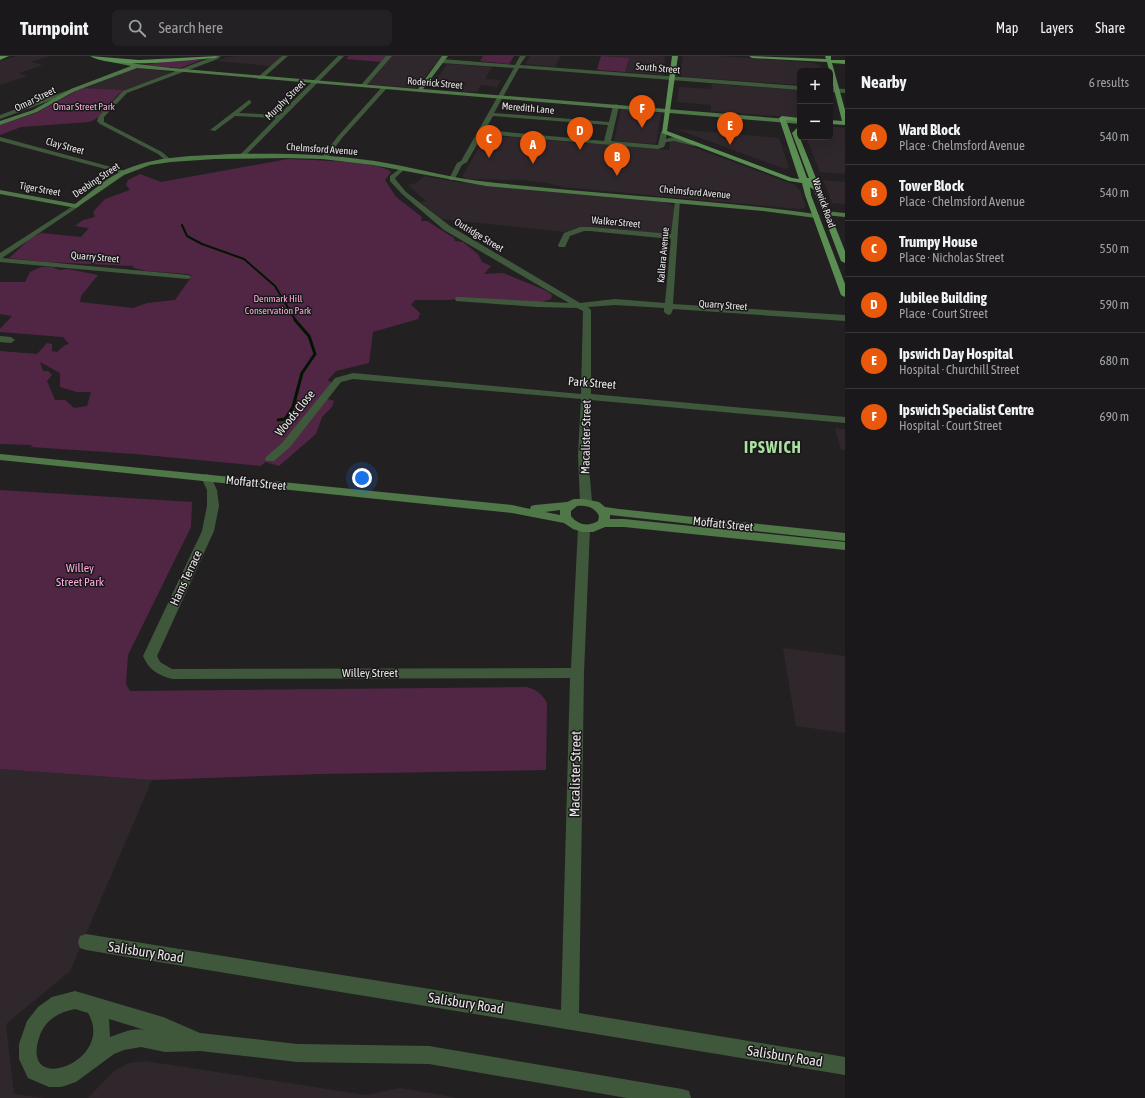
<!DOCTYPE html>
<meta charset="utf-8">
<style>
:root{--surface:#1a181a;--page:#232123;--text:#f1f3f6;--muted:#9fa0a2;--line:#383739;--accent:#ea580c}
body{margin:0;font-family:"Asap Condensed",sans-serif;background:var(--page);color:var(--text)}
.controls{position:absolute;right:12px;top:12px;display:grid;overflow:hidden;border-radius:6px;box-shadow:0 4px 16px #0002}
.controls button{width:36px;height:36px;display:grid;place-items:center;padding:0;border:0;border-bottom:1px solid var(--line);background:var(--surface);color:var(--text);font:20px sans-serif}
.you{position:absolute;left:362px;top:422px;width:14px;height:14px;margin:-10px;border:3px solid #fff;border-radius:50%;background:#1a73e8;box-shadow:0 0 0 6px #1a73e833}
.badge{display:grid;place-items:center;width:26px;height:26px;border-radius:50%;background:var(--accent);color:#fff;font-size:13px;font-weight:700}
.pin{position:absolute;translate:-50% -33px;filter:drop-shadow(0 1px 2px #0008)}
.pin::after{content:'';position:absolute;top:21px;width:14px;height:12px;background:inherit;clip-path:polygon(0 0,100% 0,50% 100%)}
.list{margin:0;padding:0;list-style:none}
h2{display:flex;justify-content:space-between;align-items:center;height:52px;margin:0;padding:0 16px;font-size:17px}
h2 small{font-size:13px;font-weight:400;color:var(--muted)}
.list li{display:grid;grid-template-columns:26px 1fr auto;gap:12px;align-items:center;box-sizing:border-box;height:56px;padding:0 16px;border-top:1px solid var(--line)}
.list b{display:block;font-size:15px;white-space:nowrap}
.list p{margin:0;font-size:13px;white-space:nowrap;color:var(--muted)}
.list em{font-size:13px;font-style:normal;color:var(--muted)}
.icon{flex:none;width:22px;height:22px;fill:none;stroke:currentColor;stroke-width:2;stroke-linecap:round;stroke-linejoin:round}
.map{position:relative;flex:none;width:845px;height:1042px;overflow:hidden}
header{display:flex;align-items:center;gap:24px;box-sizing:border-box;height:56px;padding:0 20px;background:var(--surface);border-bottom:1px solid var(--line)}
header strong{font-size:19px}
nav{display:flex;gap:22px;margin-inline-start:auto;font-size:14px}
.search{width:280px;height:36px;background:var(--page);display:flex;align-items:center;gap:10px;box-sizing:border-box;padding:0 14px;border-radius:6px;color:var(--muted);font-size:15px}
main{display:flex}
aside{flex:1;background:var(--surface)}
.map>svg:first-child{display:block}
.built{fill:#2f272c}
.green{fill:#512645;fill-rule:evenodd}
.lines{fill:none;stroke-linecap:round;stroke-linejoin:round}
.stream-far1{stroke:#031502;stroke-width:2}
.stream{stroke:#031502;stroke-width:3}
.street{fill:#3f583b;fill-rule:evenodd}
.secondary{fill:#4f7748;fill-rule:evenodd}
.primary{fill:#5b8e52;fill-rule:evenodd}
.labels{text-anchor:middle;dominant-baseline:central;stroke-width:3;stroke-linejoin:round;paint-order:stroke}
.far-street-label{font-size:10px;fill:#e8e6e7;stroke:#191718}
.far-park-label{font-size:10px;fill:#fea9e3;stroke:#191718}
.street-label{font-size:12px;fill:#e8e6e7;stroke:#191718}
.park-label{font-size:12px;fill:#fea9e3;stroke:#191718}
.near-street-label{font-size:14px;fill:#e8e6e7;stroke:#191718}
.district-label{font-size:16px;font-weight:bold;letter-spacing:1px;fill:#ace0a2;stroke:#191718}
</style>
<header>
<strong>Turnpoint</strong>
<div class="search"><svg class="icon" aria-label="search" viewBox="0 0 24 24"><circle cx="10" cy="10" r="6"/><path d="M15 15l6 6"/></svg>Search here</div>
<nav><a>Map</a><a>Layers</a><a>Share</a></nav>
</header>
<main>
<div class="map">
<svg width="845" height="1042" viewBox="0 0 845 1042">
<rect width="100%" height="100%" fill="#232022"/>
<!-- built -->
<g class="built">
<polygon points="17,0 49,0 31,6 43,9 19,17 27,20 0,29 0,5"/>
<polygon points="244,0 283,0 272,10 216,5 227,1"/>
<polygon points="391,0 442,0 416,32 367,28"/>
<polygon points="530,0 560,0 555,11 525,8"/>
<polygon points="601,0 665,0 664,19 625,16 628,2"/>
<polygon points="683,0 718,0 809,6 820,9 822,15 800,15 800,29 685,21 680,19"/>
<polygon points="447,8 492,11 485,23 501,24 497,31 481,29 477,36 461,35 466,26 436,24"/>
<polygon points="135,12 171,16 126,34 82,32"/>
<polygon points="712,28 800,34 800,62 711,55 711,49 677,46 679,31 711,33"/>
<polygon points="621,53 661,57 656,88 614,85"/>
<polygon points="830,70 845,72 845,118 820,116 806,81 830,81"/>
<polygon points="676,73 779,82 789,112 785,113"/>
<polygon points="486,79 669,94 670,85 680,86 795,129 800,134 806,151 800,153 778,151 562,131 547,127 522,124 467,123 463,121 463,119"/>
<polygon points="424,120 456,126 665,146 675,151 673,176 664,179 588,171 575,172 565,176 441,163 420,146 426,145 408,129 416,127"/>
<polygon points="823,124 845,126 845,148 832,147"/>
<polygon points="835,372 845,373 845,394 841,394"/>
<polygon points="783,592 845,600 845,677 796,670"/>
<polygon points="0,713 152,724 70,915 6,968 14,1038 45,1042 0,1042"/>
<polygon points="145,1005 366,1039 400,1032 458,1042 88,1042 114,1015 129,1007"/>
</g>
<!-- green -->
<g class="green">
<polygon points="349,0 387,0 382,6 346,3"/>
<polygon points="483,0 514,0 509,8 480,5"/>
<polygon points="601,0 629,2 625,16 599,14 597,13"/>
<polygon points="204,3 180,12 146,9 161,6"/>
<path d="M82,32l43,2c-14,6 -19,27 -36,32l-68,5 -21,8v-10l36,-12z"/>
<path d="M288,103c19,1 92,2 103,13l-6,8 11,17 26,20 -1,4h6l27,17 1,3 8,1 15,12 4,8 9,4 -7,8 19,-1 44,18 5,4 -1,4 -13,4 -78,-5 -10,2h-35l-4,5 9,8 -2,6 -45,13 -4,31 -33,8 -8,9 5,4 -5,15 6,2 -2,6 -10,10 -6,17 -37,32 -14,-4 -4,4 -126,-12 -104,-7 1,-2 -32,-1v-93l37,3 10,-11 5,1v7l5,1 8,-7 4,-1 -6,-7 -63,-5v-3l12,-13 -12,-2v-32h25l5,-10 11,-5h11l8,3 8,-1 30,6 -17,21 -1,6 53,6 14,-5 28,-3 17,-24 -4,-2 -41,-3 -13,-3 -1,-2 -87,-4 -37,-4 22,-20 10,-5 40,4 8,-9 -14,-2 8,-6 12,-3 -2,-5 12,-13 25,-9 -4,-5 2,-5 12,-6 21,8zM40,306l20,11v14l17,5h14l-4,14 -13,2 -9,-8h-10l-8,-19 5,-6 -4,-4h-5z"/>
<path d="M0,434l192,12 -1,25 -63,128 -2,29 4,7 397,-4c10,3 15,7 20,16l-1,67 -226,4 -168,6 -152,-11z"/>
</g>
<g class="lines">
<!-- stream-far1 -->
<polyline class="stream-far1" points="182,169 187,180 202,188 244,203 275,230 296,265"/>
<!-- stream -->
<polyline class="stream" points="278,364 285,363 293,351 302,317 315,298 309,280 295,264"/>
<!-- street -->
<g class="street">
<polygon points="215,0 221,0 218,3 127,37 104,61 104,66 162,96 170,103 170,105 166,105 158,98 100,68 97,65 99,60 123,35"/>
<polygon points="282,0 288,0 262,23 258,23 258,21"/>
<polygon points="338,0 344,0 244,101 239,100 276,62 235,60 215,75 210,74 249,44 251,45 251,47 239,57 279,59"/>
<polygon points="386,0 392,0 365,31 361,31 361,29"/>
<path d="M520,0h6l-6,9 280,21v4l-281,-22 -25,45 115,9 4,-16 3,-2 3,2 -8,35 47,4 3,-13 3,-2 3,2 -1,7 8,-2 23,7 -3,2 -20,-5 -8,1 -2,5 -6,2 -175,-15 -16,28 -5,3 -8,15h-4l-1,-1 8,-16 4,-2 53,-93 -72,-5 -3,-2 3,-2 73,6zM493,60l115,9 -4,16 -119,-11z"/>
<polygon points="77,31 79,32 79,34 0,63 0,59"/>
<polygon points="382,31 387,32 342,82 327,102 323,102 322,101 338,80"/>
<polygon points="830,32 845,33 845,37 830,36"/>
<polygon points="0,81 126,115 127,116 124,118 0,85"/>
<polygon points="402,111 405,113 395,122 396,124 406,136 450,170 580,247 615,243 665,247 671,183 590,175 584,175 570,180 565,191 559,191 558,189 564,177 580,171 590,171 671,178 675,145 680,144 673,248 845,259 845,265 673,253 671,258 668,259 664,256 664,252 615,249 588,251 591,254 591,338 845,361 845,367 591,344 588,400 592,446 590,449 582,449 580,446 578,400 581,343 353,323 341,326 290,391 274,405 266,405 265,403 266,401 282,387 335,322 353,317 581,338 583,255 577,252 537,251 456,245 455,243 456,241 459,241 569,247 444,174 402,138 390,125 390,120"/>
<polygon points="76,148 80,150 78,151 2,202 188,219 192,221 188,223 0,206 0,197"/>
<polygon points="0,280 11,281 15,284 11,287 0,286"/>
<path d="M206,418l4,1 7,15 2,16 -5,25 -57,125 3,6 12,7 399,-1 7,-140 2,-3h8l2,3 -6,145 -5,340 266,44v18l-759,-125 -6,-2 -2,-6 2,-6 6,-2 475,76 9,-332 -398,1c-14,-4 -23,-9 -29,-23l59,-125 5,-25v-16l-6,-13z"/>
<path d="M75,935l88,26 37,16 97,11 132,2 253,43 7,2 2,7h-64l-198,-34 -132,-2 -97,-11 -35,1 -24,-5 -17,3 -10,4 -38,28 -15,5h-12l-21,-9 -9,-19v-15l8,-23 11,-14 14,-10zM75,953l13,4c29,49 -71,85 -48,22 6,-16 20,-23 35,-26zM109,963l36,11c-11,-3 -24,3 -35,7z"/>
</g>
<!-- secondary -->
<g class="secondary">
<polygon points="442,0 448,0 423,33 800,64 800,68 137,12 75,35 37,56 0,69 0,65 33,54 71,33 131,10 111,6 110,5 113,3 137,8 172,12 418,33"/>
<path d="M233,98c47,-1 95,0 142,7 37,6 75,17 113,21 109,12 219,17 328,32l4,2 -4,2 -53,-7 -277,-25 -113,-21 -51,-6 -36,-1 -71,1 -44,3 -21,3 -26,10 -48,33 -76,-14v-4l75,14c15,-11 29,-24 45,-32 34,-17 76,-16 113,-18z"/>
<polygon points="824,155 845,157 845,161 824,159"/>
<path d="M0,398l512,51 18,4 1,-3 4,-1 32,-3 7,-3h10l15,3 6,5 14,2 226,24v8l-235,-26v4h14l221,23v8l-221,-23h-19l-12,5h-11l-9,-3 -9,-6 -52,-10 -512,-53zM577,450c9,-1 18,1 22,10l-1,5c-10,6 -20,4 -27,-5v-5zM560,454v5l-15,-3z"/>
</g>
<!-- primary -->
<g class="primary">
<polygon points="0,0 9,0 0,4"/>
<path d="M90,0l49,4 79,-4 -3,2c-29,2 -101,12 -125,-2z"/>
<polygon points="672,0 678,0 667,75 792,122 799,123 779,62 782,60 800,62 800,66 786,64 807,122 809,122 792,77 800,69 800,75 798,77 845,195 845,207 841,205 814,134 810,131 811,139 845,228 845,241 841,239 805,139 802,127 789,125 662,77"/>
<polygon points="749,0 826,3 825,0 831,0 831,4 845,4 845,8 832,7 845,54 845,69 830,68 830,64 842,65 827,6 752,2"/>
</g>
</g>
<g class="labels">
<!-- far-street labels -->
<g class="far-street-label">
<text transform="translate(658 12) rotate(5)">South Street</text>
<text transform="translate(435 27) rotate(5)">Roderick Street</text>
<text transform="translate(35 43) rotate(-26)">Omar Street</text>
<text transform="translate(285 44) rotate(-45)">Murphy Street</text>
<text transform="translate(528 52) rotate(5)">Meredith Lane</text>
<text transform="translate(65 90) rotate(15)">Clay Street</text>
<text transform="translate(322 93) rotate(4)">Chelmsford Avenue</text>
<text transform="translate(96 124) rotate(-34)">Deebing Street</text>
<text transform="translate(40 133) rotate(10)">Tiger Street</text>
<text transform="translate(695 136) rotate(5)">Chelmsford Avenue</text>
<text transform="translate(824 147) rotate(71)">Warwick Road</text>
<text transform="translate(616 166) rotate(5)">Walker Street</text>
<text transform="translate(479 179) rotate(31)">Outridge Street</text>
<text transform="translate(663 199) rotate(-85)">Kallara Avenue</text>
<text transform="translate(95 201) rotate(5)">Quarry Street</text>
<text transform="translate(723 249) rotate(4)">Quarry Street</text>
</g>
<!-- far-park labels -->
<g class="far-park-label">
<text x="84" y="50">Omar Street Park</text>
<text x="278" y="242">Denmark Hill<tspan x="278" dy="12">Conservation Park</tspan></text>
</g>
<!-- street labels -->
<g class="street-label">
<text transform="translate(592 327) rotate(5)">Park Street</text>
<text transform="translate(295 357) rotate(-51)">Woods Close</text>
<text transform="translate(586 381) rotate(-89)">Macalister Street</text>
<text transform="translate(256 427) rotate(6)">Moffatt Street</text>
<text transform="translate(723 468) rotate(6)">Moffatt Street</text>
<text transform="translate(186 522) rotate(-65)">Hams Terrace</text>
<text x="370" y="617">Willey Street</text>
</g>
<!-- park labels -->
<g class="park-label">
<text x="80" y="512">Willey<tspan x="80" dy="14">Street Park</tspan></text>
</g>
<!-- near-street labels -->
<g class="near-street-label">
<text transform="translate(575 718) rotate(-89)">Macalister Street</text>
<text transform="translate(146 896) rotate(9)">Salisbury Road</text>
<text transform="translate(466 947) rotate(9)">Salisbury Road</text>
<text transform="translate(785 1000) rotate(9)">Salisbury Road</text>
</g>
<!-- district labels -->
<g class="district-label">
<text x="773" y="391">IPSWICH</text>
</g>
</g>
</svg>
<div class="controls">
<button>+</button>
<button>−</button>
</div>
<div class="you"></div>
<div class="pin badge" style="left:533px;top:108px">A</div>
<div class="pin badge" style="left:617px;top:120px">B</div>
<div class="pin badge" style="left:489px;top:102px">C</div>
<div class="pin badge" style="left:580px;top:94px">D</div>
<div class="pin badge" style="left:730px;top:89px">E</div>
<div class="pin badge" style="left:642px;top:72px">F</div>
</div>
<aside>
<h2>Nearby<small>6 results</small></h2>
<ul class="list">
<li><span class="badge">A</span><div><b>Ward Block</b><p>Place · Chelmsford Avenue</p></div><em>540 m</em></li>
<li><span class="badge">B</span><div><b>Tower Block</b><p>Place · Chelmsford Avenue</p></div><em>540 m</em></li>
<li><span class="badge">C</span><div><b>Trumpy House</b><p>Place · Nicholas Street</p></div><em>550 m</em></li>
<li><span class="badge">D</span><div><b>Jubilee Building</b><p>Place · Court Street</p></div><em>590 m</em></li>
<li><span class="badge">E</span><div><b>Ipswich Day Hospital</b><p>Hospital · Churchill Street</p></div><em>680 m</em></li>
<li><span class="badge">F</span><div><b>Ipswich Specialist Centre</b><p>Hospital · Court Street</p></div><em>690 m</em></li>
</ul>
</aside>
</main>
